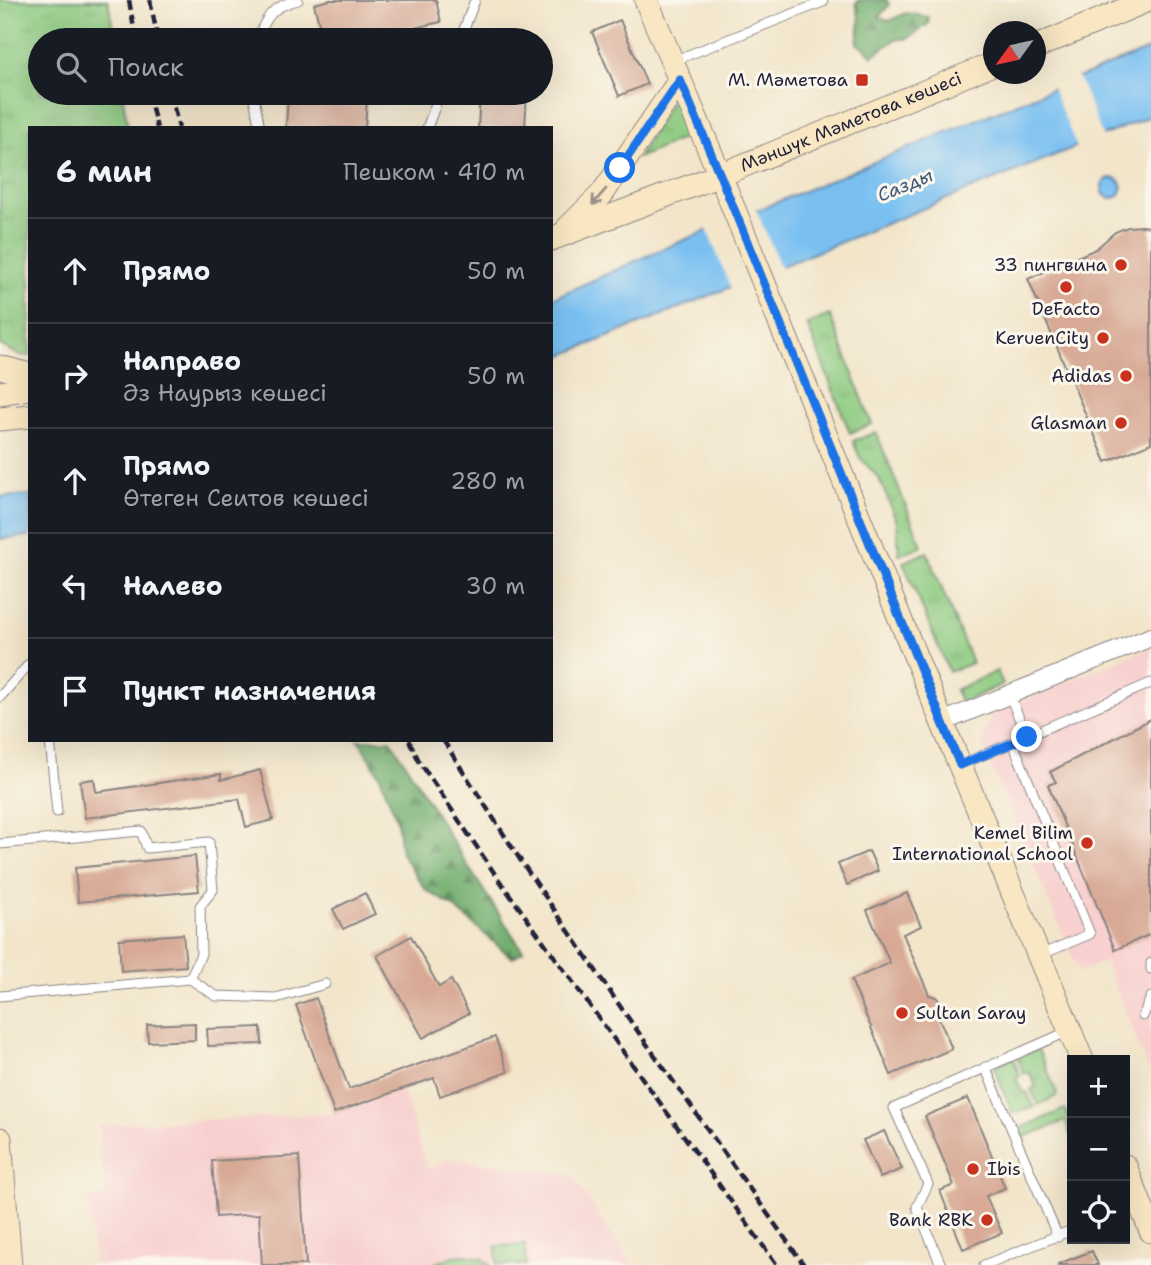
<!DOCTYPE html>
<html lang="ru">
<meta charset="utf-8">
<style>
:root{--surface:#171b24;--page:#20242c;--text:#f1f3f6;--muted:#9ea1a6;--line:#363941}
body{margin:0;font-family:"Shantell Sans",sans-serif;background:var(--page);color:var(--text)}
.controls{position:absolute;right:21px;bottom:21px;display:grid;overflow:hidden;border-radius:0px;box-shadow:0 7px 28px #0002}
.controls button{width:63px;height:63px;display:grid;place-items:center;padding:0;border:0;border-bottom:2px solid var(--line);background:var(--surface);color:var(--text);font:35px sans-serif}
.compass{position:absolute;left:983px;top:21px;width:63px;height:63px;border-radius:50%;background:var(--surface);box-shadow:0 7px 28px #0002;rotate:237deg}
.stop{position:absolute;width:21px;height:21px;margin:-16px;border:5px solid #1a73e8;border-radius:50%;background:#fff}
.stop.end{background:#1a73e8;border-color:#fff;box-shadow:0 2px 7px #0008}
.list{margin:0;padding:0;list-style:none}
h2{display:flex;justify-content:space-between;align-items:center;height:91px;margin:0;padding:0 28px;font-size:30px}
h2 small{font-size:23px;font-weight:400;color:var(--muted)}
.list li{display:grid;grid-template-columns:46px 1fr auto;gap:21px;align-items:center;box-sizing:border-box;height:105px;padding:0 28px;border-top:2px solid var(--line)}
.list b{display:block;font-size:26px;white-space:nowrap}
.list p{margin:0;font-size:23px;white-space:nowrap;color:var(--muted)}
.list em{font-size:23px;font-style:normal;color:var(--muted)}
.icon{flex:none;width:38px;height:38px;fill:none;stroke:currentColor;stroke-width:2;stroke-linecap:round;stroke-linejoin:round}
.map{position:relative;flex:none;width:1151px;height:1265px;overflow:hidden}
.search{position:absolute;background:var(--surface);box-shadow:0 7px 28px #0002;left:28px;top:28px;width:525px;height:77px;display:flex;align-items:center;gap:18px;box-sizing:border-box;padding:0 24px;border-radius:38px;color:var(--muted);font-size:26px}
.panel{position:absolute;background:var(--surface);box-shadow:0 7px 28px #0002;left:28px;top:126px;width:525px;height:616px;border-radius:0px}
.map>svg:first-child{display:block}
.built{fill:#f7d0cf}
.grass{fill:url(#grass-tufts);stroke:#58765e;stroke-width:2}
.forest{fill:url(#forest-firs);stroke:#4a6854;stroke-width:2}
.garden{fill:#8dca80;stroke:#58765e;stroke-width:2}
.water{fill:#79c0f1;stroke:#4e7196;stroke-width:2}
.pier{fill:#f2e5ca}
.building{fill:#d8aa96}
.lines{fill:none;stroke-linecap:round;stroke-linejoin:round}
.lane-casing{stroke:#8a8482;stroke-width:11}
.street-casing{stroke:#8a8482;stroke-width:20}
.secondary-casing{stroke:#8a8482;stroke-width:25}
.lane{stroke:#fff;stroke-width:9}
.street{stroke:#fff;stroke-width:18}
.secondary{stroke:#f9e7c3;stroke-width:23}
.rail{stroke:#22223b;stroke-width:4.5;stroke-dasharray:10 5;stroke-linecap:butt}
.oneway{stroke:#988e86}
.route{stroke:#1a73e8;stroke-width:9}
.poi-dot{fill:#c8321e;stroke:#fbf7ec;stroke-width:2.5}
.labels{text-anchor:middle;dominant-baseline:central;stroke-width:6;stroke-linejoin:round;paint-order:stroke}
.poi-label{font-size:18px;fill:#22223b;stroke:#fbf7ec;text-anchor:end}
.street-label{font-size:18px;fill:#22223b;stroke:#fbf7ec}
.water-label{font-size:19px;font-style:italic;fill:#40597b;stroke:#fbf7ec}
</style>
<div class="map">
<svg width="1151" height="1265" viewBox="0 0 1151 1265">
<defs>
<pattern id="grass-tufts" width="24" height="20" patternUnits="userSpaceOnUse" patternTransform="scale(1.75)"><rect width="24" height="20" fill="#8dca80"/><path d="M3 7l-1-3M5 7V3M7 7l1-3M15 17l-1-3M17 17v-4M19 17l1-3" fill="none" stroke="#79ad70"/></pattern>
<pattern id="forest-firs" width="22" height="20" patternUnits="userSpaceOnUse" patternTransform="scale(1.75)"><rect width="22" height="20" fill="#72ae6e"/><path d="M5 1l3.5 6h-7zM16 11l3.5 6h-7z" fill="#5d8d5c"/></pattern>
</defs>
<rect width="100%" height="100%" fill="#fbf7ec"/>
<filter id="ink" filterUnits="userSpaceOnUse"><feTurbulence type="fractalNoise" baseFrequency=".0143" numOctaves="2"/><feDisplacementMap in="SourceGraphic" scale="14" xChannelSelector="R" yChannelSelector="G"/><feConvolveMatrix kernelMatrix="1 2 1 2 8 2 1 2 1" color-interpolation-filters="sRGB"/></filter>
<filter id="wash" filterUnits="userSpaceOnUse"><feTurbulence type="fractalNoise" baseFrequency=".00686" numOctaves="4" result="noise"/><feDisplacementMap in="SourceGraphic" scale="28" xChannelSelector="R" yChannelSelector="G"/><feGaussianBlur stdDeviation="1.57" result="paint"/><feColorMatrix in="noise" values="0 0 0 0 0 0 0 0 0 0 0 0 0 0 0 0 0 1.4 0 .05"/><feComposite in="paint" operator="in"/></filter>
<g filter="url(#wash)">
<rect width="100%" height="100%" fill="#f2e5ca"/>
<!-- built -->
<g class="built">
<polygon points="1151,647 1151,1076 1105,961 1079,972 982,744 991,714"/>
<polygon points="403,1090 427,1169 450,1158 572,1175 632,1265 94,1265 88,1198 106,1196 98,1125 333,1114"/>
</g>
<!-- grass -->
<g class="grass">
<polygon points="0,0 108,0 115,40 40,40 40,93 122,93 128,128 30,128 30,356 19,355 0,345"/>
<polygon points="674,96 689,136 638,158"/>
<polygon points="830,315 872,424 850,433 807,324"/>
<polygon points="876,432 922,546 899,555 897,522 879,478 860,458 853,441"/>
<polygon points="927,552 972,663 949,672 903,562"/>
<polygon points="997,671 1003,684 961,703 955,690"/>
<polygon points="1038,1049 1057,1093 1057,1096 1038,1105 1031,1089 1036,1087 1029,1072 1024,1074 1017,1056"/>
<polygon points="1013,1057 1020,1076 1016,1078 1023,1093 1027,1092 1034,1107 1015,1114 1012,1112 994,1067"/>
<polygon points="1065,1109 1072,1127 1072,1139 1065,1121 1024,1137 1022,1133 1023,1127"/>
</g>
<!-- forest -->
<g class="forest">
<polygon points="859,0 887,0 889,5 879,17 889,21 906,13 929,17 928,24 909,38 895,40 872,56 864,47 857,44 860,22 856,3"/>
<polygon points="358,740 391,740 464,860 523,951 512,958 454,907 426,890 401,853 397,820 380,776 360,742"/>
</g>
<!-- garden -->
<g class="garden">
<polygon points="525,1245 526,1265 497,1265 496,1246"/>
<polygon points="466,1255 482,1258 490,1265 432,1265 453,1256"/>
</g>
<!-- water -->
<g class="water">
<polygon points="1151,48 1151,116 551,360 551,299 658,251"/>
<circle cx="1112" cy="188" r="10"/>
<polygon points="30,495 30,536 0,539 0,497"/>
</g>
<!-- pier -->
<g class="pier">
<polygon points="1077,75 1104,139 1078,150 1051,85"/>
<polygon points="755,207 782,271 732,291 706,227"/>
</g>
<g id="blocks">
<!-- building -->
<g class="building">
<polygon points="330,0 436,0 441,22 360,40 323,40 314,4"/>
<polygon points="620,20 647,84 619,96 592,32"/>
<polygon points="288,93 359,93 358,99 367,99 365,128 286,128"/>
<polygon points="480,93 527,93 525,128 478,128"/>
<polygon points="1142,226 1151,227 1151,443 1106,462 1028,279 1096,249 1115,232 1128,227"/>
<polygon points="1151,719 1151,934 1115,950 1048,785 1056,782 1050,772"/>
<polygon points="260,770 273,820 246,827 239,799 85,818 80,781 94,779 96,792 221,774 221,780"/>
<polygon points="869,851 878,871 847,885 838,864"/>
<polygon points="195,856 199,891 78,902 75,868"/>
<polygon points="365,893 375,914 343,929 333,909"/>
<polygon points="907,893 921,926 903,934 929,995 936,997 940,1002 941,1009 938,1016 952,1049 891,1075 851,980 890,963 867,910"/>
<polygon points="183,934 186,966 121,971 119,939"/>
<polygon points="411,936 439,987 451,980 469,1013 423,1038 377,956"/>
<polygon points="316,998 349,1089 495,1037 508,1072 440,1096 434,1078 334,1113 296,1005"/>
<polygon points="195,1023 195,1040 148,1042 147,1025"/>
<polygon points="261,1027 262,1044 208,1046 207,1029"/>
<polygon points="968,1098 1005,1188 986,1196 1002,1233 963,1249 940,1191 954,1185 925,1116"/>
<polygon points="884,1131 902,1169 880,1178 863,1140"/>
<polygon points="299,1156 306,1265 262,1265 259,1214 216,1217 212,1161"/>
<polygon points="1092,1251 1098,1265 1058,1265 1058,1264"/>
</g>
</g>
</g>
<g filter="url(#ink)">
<use href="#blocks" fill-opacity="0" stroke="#8a8482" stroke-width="2"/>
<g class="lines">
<defs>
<g id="lane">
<path d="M257,40c9,-23 15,-34 41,-40"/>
<polyline points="460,40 475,0"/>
<polyline points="673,61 823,2"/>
<polyline points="253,93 260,128"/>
<polyline points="427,128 440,93"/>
<polyline points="1009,694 1027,737"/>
<polyline points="0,697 30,663"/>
<polyline points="50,740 57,812"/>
<polyline points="1013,743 1090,934 1040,955"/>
<polyline points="960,765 1151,683"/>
<polyline points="0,844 141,831 147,848 209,842 213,890 200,906 201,954 190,979"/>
<polyline points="1151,963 1151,969"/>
<polyline points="0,996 190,979 216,996 276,998 325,984"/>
<polyline points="1143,1016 1151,997"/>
<polyline points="985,1067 1058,1237"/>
<polyline points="941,1265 917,1207 928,1184 894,1108 1069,1031"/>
<polyline points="984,1265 1072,1230"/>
</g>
<polyline id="street" points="942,722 1151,637"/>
<g id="secondary">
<polyline points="646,0 720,175 942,722 1082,1060"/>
<polyline points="1036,47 1148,0"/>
<polyline points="568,228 602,194 680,80"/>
<path id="s1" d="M551,239l169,-64 273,-111"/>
<polyline points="0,367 30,375"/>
<polyline points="0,393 30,388"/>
<polyline points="0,419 30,416"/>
<polyline points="0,1139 10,1265"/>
<polyline points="1125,1166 1151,1231"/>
</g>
</defs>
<!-- lane casing -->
<use href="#lane" class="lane-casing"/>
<!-- street casing -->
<use href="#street" class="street-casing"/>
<!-- secondary casing -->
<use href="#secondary" class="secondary-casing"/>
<!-- lane -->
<use href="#lane" class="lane"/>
<!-- street -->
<use href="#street" class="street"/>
<!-- secondary -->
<use href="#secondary" class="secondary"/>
<!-- rail -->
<g class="rail">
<polyline points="129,0 136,40"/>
<polyline points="150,0 158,40"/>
<polyline points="148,93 157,128"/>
<polyline points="170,93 179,128"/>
<polyline points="409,740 419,761 497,877 777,1265"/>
<polyline points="443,740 521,861 624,1012 804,1265"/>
</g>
</g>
<!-- one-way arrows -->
<defs><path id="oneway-shaft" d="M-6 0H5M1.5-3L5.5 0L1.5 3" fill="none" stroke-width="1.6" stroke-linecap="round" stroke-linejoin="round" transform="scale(1.75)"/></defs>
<use class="oneway" href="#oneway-shaft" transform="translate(599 197) rotate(131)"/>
</g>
<g class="lines" filter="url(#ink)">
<!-- route -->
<polyline class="route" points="620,168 680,80 720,175 960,765 1027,737"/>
</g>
<!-- markers -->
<g class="poi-dot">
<rect x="855" y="73" width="14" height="14" rx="3.5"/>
<circle cx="1121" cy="265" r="7"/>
<circle cx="1066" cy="287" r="7"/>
<circle cx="1103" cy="338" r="7"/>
<circle cx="1126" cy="376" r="7"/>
<circle cx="1121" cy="423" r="7"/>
<circle cx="1087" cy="843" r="7"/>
<circle cx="902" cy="1013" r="7"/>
<circle cx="973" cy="1169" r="7"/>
<circle cx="987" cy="1220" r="7"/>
</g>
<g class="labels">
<!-- poi labels -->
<g class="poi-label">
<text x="848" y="80">М. Мәметова</text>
<text x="1107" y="265">33 пингвина</text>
<text x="1066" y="309" text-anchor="middle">DeFacto</text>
<text x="1089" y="338">KeruenCity</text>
<text x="1112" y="376">Adidas</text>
<text x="1107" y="423">Glasman</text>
<text x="1073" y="833">Kemel Bilim<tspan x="1073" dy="21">International School</tspan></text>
<text x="916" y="1013" text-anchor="start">Sultan Saray</text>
<text x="987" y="1169" text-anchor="start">Ibis</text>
<text x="973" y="1220">Bank RBK</text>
</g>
<!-- street labels -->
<g class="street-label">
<text stroke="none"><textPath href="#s1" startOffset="322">Мәншүк Мәметова көшесі</textPath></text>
</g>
<!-- water labels -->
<g class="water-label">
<text transform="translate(905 185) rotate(-22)">Сазды</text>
</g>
</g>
</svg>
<div class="controls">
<button>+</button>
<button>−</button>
<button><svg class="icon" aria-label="locate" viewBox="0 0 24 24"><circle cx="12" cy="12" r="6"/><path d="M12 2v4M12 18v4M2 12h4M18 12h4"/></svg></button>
</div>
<svg class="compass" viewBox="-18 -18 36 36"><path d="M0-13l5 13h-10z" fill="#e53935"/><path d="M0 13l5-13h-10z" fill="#9ea1a6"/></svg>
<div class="stop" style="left:620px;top:168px"></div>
<div class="stop end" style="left:1027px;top:737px"></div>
<div class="search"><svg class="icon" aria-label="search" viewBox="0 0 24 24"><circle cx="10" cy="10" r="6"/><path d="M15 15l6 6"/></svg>Поиск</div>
<section class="panel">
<h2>6 мин<small>Пешком · 410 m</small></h2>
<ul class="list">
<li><svg class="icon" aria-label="ahead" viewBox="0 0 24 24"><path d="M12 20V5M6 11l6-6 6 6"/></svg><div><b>Прямо</b></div><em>50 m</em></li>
<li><svg class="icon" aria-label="right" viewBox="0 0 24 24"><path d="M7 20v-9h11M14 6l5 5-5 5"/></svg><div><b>Направо</b><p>Әз Наурыз көшесі</p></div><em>50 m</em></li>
<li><svg class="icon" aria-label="ahead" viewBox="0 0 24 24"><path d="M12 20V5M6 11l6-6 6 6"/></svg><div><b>Прямо</b><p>Өтеген Сеитов көшесі</p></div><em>280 m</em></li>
<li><svg class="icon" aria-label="left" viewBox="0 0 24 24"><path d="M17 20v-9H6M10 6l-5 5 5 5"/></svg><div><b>Налево</b></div><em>30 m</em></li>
<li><svg class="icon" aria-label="arrive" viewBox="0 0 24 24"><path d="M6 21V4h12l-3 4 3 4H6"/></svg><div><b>Пункт назначения</b></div></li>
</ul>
</section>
</div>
